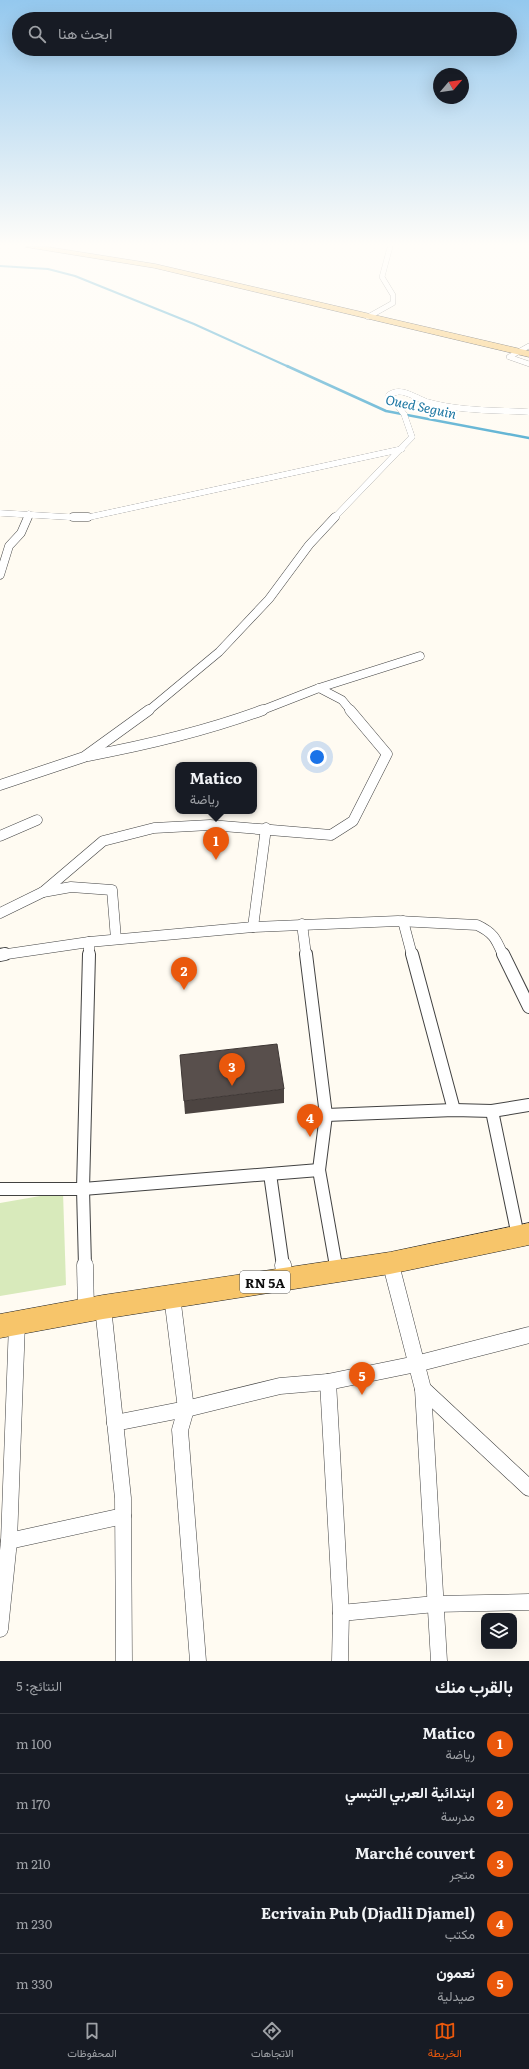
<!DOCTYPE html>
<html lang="ar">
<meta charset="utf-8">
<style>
:root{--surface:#171b24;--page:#242831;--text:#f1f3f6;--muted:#9ea1a6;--line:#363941;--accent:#ea580c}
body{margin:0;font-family:Literata,Vazirmatn,serif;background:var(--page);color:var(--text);direction:rtl}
.controls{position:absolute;right:12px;bottom:12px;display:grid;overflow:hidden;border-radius:8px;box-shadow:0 4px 16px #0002}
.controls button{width:36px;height:36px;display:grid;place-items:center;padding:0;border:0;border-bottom:1px solid var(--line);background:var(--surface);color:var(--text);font:20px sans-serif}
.compass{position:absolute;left:433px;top:68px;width:36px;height:36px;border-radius:50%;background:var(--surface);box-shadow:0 4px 16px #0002;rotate:61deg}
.you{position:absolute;left:317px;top:757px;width:14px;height:14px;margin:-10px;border:3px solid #fff;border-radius:50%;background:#1a73e8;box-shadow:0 0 0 6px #1a73e833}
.badge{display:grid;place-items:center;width:26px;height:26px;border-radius:50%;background:var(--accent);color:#fff;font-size:13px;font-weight:700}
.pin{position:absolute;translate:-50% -33px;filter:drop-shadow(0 1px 2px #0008)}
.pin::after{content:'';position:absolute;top:21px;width:14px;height:12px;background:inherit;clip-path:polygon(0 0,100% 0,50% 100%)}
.popup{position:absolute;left:175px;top:762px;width:82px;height:52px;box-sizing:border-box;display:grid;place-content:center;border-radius:8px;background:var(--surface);filter:drop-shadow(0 1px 3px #0005);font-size:13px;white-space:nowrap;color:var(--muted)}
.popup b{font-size:15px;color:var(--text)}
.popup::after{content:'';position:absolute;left:50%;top:100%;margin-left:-8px;border:8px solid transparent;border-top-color:var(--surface)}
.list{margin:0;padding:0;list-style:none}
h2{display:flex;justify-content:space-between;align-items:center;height:52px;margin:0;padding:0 16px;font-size:17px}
h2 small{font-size:13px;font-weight:400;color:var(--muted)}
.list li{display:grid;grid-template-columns:26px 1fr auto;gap:12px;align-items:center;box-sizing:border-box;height:60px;padding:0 16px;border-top:1px solid var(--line)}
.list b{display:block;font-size:15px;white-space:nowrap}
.list p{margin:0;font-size:13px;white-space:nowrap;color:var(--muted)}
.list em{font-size:13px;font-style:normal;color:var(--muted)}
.icon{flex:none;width:22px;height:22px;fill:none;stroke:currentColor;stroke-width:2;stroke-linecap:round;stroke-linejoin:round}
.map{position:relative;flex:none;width:529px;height:1661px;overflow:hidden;direction:ltr}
.search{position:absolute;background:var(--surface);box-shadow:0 4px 16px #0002;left:12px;right:12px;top:12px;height:44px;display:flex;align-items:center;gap:10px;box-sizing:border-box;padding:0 14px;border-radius:22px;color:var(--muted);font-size:15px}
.sheet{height:352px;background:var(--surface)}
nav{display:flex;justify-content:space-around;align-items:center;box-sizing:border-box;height:56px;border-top:1px solid var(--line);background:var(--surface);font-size:11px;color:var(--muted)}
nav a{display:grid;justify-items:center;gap:2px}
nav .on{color:var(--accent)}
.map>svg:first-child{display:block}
.green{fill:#d8eabb}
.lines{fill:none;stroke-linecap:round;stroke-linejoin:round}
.stream-far1{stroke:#3fa4cc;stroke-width:2}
.stream{stroke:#3fa4cc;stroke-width:2.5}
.street-far5-casing{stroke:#424242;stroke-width:5.5}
.street-far4-casing{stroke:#424242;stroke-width:6}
.street-far3-casing{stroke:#424242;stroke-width:9}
.street-far2-casing{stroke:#424242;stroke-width:11}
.street-far1-casing{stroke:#424242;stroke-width:14}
.street-casing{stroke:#424242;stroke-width:17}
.primary-casing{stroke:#202020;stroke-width:1}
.street-far5{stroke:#fff;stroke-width:5}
.street-far4{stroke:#fff;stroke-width:6}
.street-far3{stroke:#fff;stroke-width:8}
.street-far2{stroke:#fff;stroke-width:10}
.street-far1{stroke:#fff;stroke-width:12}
.street{stroke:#fff;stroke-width:16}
.primary{fill:#f7c56a;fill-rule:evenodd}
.wall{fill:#4c4441}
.building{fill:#584f4c;stroke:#3e3735}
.labels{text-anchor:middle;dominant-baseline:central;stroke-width:4;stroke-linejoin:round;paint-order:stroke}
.far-water-label{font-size:13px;font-style:italic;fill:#1975a1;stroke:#fff}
.shield{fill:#fff;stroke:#575757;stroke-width:1}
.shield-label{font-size:13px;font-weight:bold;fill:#0f0f0f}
</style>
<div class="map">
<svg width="529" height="1661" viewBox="0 0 529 1661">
<rect width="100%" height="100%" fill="#fffbf2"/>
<!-- green -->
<polygon class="green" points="63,1192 66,1285 0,1296 0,1203"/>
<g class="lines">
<!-- stream-far1 -->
<polyline class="stream-far1" points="0,266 48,269 75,276 194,324 289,367"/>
<!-- stream -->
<polyline class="stream" points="287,366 386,411 529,438"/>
<defs>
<g id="street-far5">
<polyline points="368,317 393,303 393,295 382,277 390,247"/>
<polyline points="529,346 509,357 529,364"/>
</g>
<g id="street-far4">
<polyline points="0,513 85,518 402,449"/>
<polyline points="27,518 29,514"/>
<path d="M334,518l78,-81 -8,-23 -15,-19c12,-9 26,3 38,7 32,9 68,8 102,10"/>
</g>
<g id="street-far3">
<polyline points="73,517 88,517"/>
<polyline points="0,575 9,546 21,533 28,517"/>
<polyline points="319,688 342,700 351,711"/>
<polyline points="148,711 219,652 269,599 309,545 335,517"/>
<polyline points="260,711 319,688 420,656"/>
</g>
<g id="street-far2">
<path d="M88,756c59,-11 118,-25 175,-46"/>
<polyline points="0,785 84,757 149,710"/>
<polyline points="0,836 37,820"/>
<polyline points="43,892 71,887 112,890 116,939"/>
<polyline points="0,913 43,892 103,841 154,828 210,825 331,835 353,821 387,754 350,710"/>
<polyline points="403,921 412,955"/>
<polyline points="302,924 306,955"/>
<polyline points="253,927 266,828"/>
<path d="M0,955l89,-13 164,-15 145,-6 79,4c17,8 19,14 26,30"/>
<polyline points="89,955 89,942"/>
</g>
<g id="street-far1">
<polyline points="306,954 326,1115 319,1170 336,1266"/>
<polyline points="412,954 454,1110"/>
<polyline points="503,954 529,1007"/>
<polyline points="0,955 5,954"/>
<polyline points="492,1111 518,1236"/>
<polyline points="326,1115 454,1110 492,1111 529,1105"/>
<polyline points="270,1174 283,1266"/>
<polyline points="0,1189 83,1189 319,1170"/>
<polyline points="390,1263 391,1266"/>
<polyline points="85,1266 83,1189 89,954"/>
</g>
<g id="street">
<polyline points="85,1265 86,1310"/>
<polyline points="283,1265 285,1278"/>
<polyline points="336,1265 337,1271"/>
<polyline points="391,1265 423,1389 529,1488"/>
<polyline points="172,1296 186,1409 180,1430 198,1661"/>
<polyline points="103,1307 123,1498 124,1661"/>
<polyline points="328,1382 341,1613 340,1661"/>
<polyline points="423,1389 439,1661"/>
<polyline points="115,1423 186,1409 280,1386 328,1382 416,1364 529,1335"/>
<polyline points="9,1541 123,1516"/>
<polyline points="341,1613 435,1604 529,1602"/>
<polyline points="0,1629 9,1541 17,1323"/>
</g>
<g id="primary">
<polygon points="26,247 48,247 155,264 529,351 529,357 155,268"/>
<polygon points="529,1223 529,1245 390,1274 103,1319 0,1338 0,1314 103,1295 390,1252"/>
</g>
</defs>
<!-- street-far5 casing -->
<use href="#street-far5" class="street-far5-casing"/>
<!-- street-far4 casing -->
<use href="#street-far4" class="street-far4-casing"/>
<!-- street-far3 casing -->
<use href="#street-far3" class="street-far3-casing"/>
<!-- street-far2 casing -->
<use href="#street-far2" class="street-far2-casing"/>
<!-- street-far1 casing -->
<use href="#street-far1" class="street-far1-casing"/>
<!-- street casing -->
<use href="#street" class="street-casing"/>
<!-- primary casing -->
<use href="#primary" class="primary-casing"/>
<!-- street-far5 -->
<use href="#street-far5" class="street-far5"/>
<!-- street-far4 -->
<use href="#street-far4" class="street-far4"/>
<!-- street-far3 -->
<use href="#street-far3" class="street-far3"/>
<!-- street-far2 -->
<use href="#street-far2" class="street-far2"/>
<!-- street-far1 -->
<use href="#street-far1" class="street-far1"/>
<!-- street -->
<use href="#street" class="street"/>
<!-- primary -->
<use href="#primary" class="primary"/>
</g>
<!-- wall -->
<polygon class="wall" points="284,1089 284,1103 185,1114 184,1101"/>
<!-- building -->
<polygon class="building" points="277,1044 284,1089 184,1101 180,1055"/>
<!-- sky -->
<linearGradient id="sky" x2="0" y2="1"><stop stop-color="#94c8ee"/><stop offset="0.51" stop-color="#fffdf9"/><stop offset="1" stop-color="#fffdf9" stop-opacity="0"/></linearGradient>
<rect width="529" height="480" fill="url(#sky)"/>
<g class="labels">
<!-- far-water labels -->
<g class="far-water-label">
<text transform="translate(421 406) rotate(12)">Oued Seguin</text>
</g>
<!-- shield labels -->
<rect class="shield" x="240" y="1271" width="50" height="22" rx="3"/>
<g class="shield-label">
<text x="265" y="1282">RN 5A</text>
</g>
</g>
</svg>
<div class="controls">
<button><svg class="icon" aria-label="layers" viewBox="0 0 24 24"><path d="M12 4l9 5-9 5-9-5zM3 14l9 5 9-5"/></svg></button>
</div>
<svg class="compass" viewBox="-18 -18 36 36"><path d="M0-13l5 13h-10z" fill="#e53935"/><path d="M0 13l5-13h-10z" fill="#9ea1a6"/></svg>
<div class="you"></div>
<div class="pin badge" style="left:216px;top:860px">1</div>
<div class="popup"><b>Matico</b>رياضة</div>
<div class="pin badge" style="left:184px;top:990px">2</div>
<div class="pin badge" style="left:232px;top:1086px">3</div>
<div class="pin badge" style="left:310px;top:1137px">4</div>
<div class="pin badge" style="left:362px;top:1395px">5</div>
<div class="search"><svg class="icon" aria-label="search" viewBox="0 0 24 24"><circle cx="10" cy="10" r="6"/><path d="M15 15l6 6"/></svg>ابحث هنا</div>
</div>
<section class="sheet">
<h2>بالقرب منك<small>النتائج: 5</small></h2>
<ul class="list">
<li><span class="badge">1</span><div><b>Matico</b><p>رياضة</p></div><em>100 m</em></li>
<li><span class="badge">2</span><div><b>ابتدائية العربي التبسي</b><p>مدرسة</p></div><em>170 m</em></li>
<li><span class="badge">3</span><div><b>Marché couvert</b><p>متجر</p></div><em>210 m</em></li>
<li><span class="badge">4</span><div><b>Ecrivain Pub (Djadli Djamel)</b><p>مكتب</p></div><em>230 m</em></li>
<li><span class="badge">5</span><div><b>نعمون</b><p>صيدلية</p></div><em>330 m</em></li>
</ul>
</section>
<nav>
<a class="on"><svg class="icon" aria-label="map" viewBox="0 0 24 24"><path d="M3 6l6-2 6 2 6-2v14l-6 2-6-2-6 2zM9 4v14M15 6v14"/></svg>الخريطة</a>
<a><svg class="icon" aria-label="directions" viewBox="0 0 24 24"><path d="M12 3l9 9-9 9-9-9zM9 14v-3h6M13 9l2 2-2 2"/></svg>الاتجاهات</a>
<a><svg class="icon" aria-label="saved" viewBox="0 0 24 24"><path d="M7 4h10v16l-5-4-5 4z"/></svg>المحفوظات</a>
</nav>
